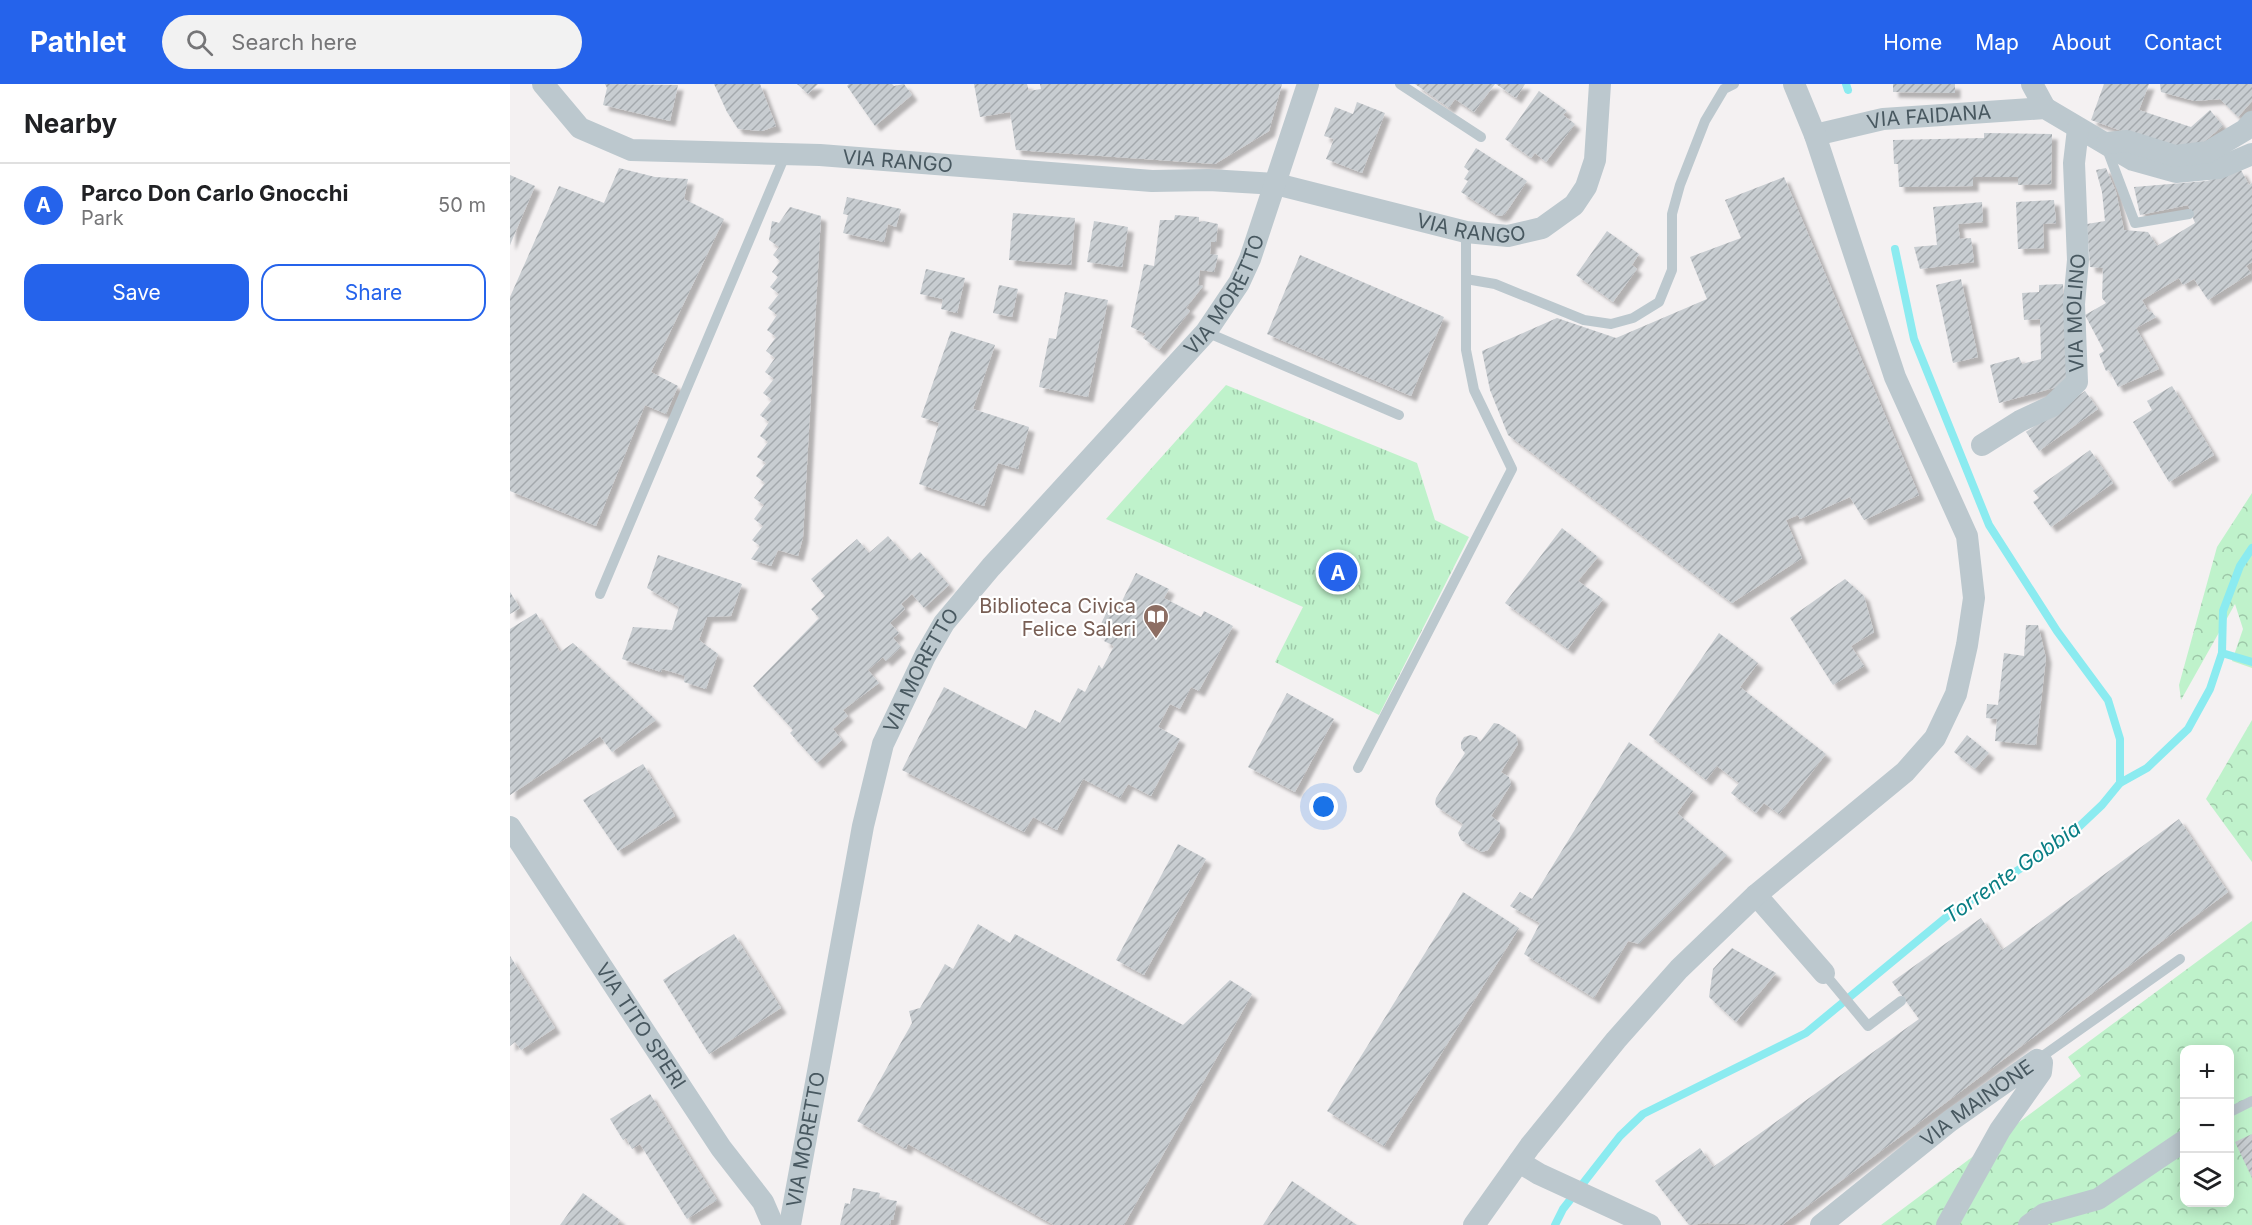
<!DOCTYPE html>
<meta charset="utf-8">
<style>
:root{--surface:#fff;--page:#f2f2f2;--text:#202124;--muted:#757577;--line:#e0e0e0;--accent:#2563eb}
body{margin:0;font-family:Inter,sans-serif;background:var(--page);color:var(--text)}
.controls{position:absolute;right:18px;bottom:18px;display:grid;overflow:hidden;border-radius:12px;box-shadow:0 3px 15px #0003}
.controls button{width:54px;height:54px;display:grid;place-items:center;padding:0;border:0;border-bottom:2px solid var(--line);background:var(--surface);color:var(--text);font:30px sans-serif}
.you{position:absolute;left:814px;top:723px;width:21px;height:21px;margin:-15px;border:4px solid #fff;border-radius:50%;background:#1a73e8;box-shadow:0 0 0 9px #1a73e833}
.badge{display:grid;place-items:center;width:39px;height:39px;border-radius:50%;background:var(--accent);color:#fff;font-size:20px;font-weight:700}
.pin{position:absolute;translate:-50% -50%;border:3px solid #fff;box-shadow:0 2px 6px #0006}
.list{margin:0;padding:0;list-style:none}
h2{display:flex;justify-content:space-between;align-items:center;height:78px;margin:0;padding:0 24px;font-size:26px}
h2 small{font-size:20px;font-weight:400;color:var(--muted)}
.list li{display:grid;grid-template-columns:39px 1fr auto;gap:18px;align-items:center;box-sizing:border-box;height:84px;padding:0 24px;border-top:2px solid var(--line)}
.list b{display:block;font-size:22px;white-space:nowrap}
.list p{margin:0;font-size:20px;white-space:nowrap;color:var(--muted)}
.list em{font-size:20px;font-style:normal;color:var(--muted)}
.actions{display:flex;gap:12px;padding:18px 24px}
.actions a{flex:1;padding:14px 0;border:2px solid var(--accent);border-radius:18px;text-align:center;font-size:21px;color:var(--accent)}
.actions .main{background:var(--accent);color:#fff}
.icon{flex:none;width:33px;height:33px;fill:none;stroke:currentColor;stroke-width:2;stroke-linecap:round;stroke-linejoin:round}
.map{position:relative;flex:none;width:1742px;height:1141px;overflow:hidden}
header{display:flex;align-items:center;gap:36px;box-sizing:border-box;height:84px;padding:0 30px;background:var(--accent);color:#fff}
header strong{font-size:28px}
nav{display:flex;gap:33px;margin-inline-start:auto;font-size:21px}
.search{width:420px;height:54px;background:var(--page);display:flex;align-items:center;gap:15px;box-sizing:border-box;padding:0 21px;border-radius:33px;color:var(--muted);font-size:22px}
main{display:flex}
aside{flex:1;background:var(--surface)}
.map>svg:first-child{display:block}
.grass{fill:url(#grass-tufts)}
.forest{fill:url(#forest-crowns);fill-rule:evenodd}
.lines{fill:none;stroke-linecap:round;stroke-linejoin:round}
.stream{stroke:#8bebf0;stroke-width:8}
.building{fill:url(#building-hatch);filter:url(#shadow)}
.service{stroke:#bcc8ce;stroke-width:10}
.minor{stroke:#bcc8ce;stroke-width:22}
.labels{text-anchor:middle;dominant-baseline:central;stroke-width:4.5;stroke-linejoin:round;paint-order:stroke}
.street-label{font-size:20px;fill:#485860;stroke:#fff}
.education-label{font-size:20px;fill:#785e54;stroke:#fff;text-anchor:end}
.water-label{font-size:21px;font-style:italic;fill:#097e84;stroke:#fff}
</style>
<header>
<strong>Pathlet</strong>
<div class="search"><svg class="icon" aria-label="search" viewBox="0 0 24 24"><circle cx="10" cy="10" r="6"/><path d="M15 15l6 6"/></svg>Search here</div>
<nav><a>Home</a><a>Map</a><a>About</a><a>Contact</a></nav>
</header>
<main>
<aside>
<h2>Nearby<small></small></h2>
<ul class="list">
<li><span class="badge">A</span><div><b>Parco Don Carlo Gnocchi</b><p>Park</p></div><em>50 m</em></li>
</ul>
<div class="actions"><a class="main">Save</a><a>Share</a></div>
</aside>
<div class="map">
<svg width="1742" height="1141" viewBox="0 0 1742 1141">
<defs>
<pattern id="grass-tufts" width="24" height="20" patternUnits="userSpaceOnUse" patternTransform="scale(1.5)"><rect width="24" height="20" fill="#bff2cb"/><path d="M3 7l-1-3M5 7V3M7 7l1-3M15 17l-1-3M17 17v-4M19 17l1-3" fill="none" stroke="#9dc7a8"/></pattern>
<pattern id="forest-crowns" width="20" height="18" patternUnits="userSpaceOnUse" patternTransform="scale(1.5)"><rect width="20" height="18" fill="#bff2cb"/><path d="M2 6a3 3 0 1 1 6 0M12 15a3 3 0 1 1 6 0" fill="none" stroke="#9dc7a8"/></pattern>
<pattern id="building-hatch" width="6" height="6" patternUnits="userSpaceOnUse" patternTransform="scale(1.5)"><rect width="6" height="6" fill="#c8cdd1"/><path d="M-1 1l2-2M0 6l6-6M5 7l2-2" fill="none" stroke="#a4a9ad"/></pattern>
<filter id="shadow"><feDropShadow dx="5.5" dy="5.5" stdDeviation="1.5" flood-color="#0004"/></filter>
</defs>
<rect width="100%" height="100%" fill="#f4f1f2"/>
<!-- grass -->
<polygon class="grass" points="716,301 907,379 925,436 959,453 869,631 765,578 793,523 596,435"/>
<!-- forest -->
<g class="forest">
<polygon points="1742,409 1742,584 1722,577 1733,545 1725,520 1671,616 1669,601 1707,463"/>
<polygon points="1742,636 1742,778 1696,715"/>
<path d="M1742,837v304h-371l200,-149 -13,-19zM1674,966h46v152h-46z"/>
</g>
<g class="lines">
<!-- stream -->
<g class="stream">
<polyline points="1336,0 1338,6"/>
<polyline points="1712,569 1742,578"/>
<polyline points="1610,699 1637,684 1678,645 1700,605 1712,569 1713,527 1730,482 1742,464"/>
<polyline points="1045,1141 1053,1125 1110,1052 1133,1030 1296,949 1440,830 1556,755 1592,721 1610,699 1610,655 1598,616 1547,547 1479,441 1404,255 1385,165"/>
</g>
</g>
<!-- building -->
<g class="building">
<polygon points="95,0 168,1 160,37 93,21 97,4"/>
<polygon points="204,0 250,0 266,42 252,47 228,45 217,28"/>
<polygon points="287,0 308,0 298,10"/>
<polygon points="339,0 382,0 384,2 394,0 402,11 365,42 337,2"/>
<polygon points="464,0 517,0 519,7 531,5 530,0 772,0 759,47 705,80 506,66 500,28 470,33"/>
<polygon points="905,0 985,0 964,28 945,15 939,24"/>
<polygon points="986,0 1015,0 1006,14"/>
<polygon points="1383,0 1445,0 1445,9 1383,8"/>
<polygon points="1594,0 1639,0 1629,26 1681,43 1700,26 1713,42 1692,59 1662,65 1581,36"/>
<polygon points="1650,0 1742,0 1742,17 1728,33 1710,15 1685,17 1651,8"/>
<polygon points="1029,7 1057,27 1053,31 1065,40 1036,78 1025,69 1021,74 995,55"/>
<polygon points="847,18 875,29 852,89 816,75 824,55 814,52 825,23 843,30"/>
<polygon points="1474,49 1542,50 1541,100 1508,101 1508,93 1463,93 1463,102 1389,103 1388,80 1384,80 1383,56 1474,54"/>
<polygon points="966,64 1017,97 995,130 991,132 986,131 951,108 958,97 954,95 959,87 954,83"/>
<polygon points="109,84 145,93 178,95 174,115 214,135 141,288 168,302 156,330 135,321 86,442 0,407 0,213 49,102 94,119"/>
<polygon points="1596,84 1606,108 1614,146 1638,148 1647,162 1685,139 1678,121 1630,131 1624,103 1697,97 1731,86 1739,101 1742,99 1742,178 1736,182 1741,189 1698,216 1684,195 1673,201 1669,194 1632,216 1639,228 1641,227 1646,233 1626,244 1649,285 1608,303 1599,286 1596,287 1589,270 1594,267 1575,231 1596,219 1592,214 1593,184 1580,183 1577,140 1595,137 1592,108 1586,86"/>
<polygon points="0,91 25,102 0,161"/>
<polygon points="1274,93 1409,411 1354,436 1340,413 1290,435 1288,431 1276,436 1292,474 1222,519 998,351 980,306 972,267 1047,234 1106,254 1197,215 1180,173 1231,154 1215,116"/>
<polygon points="337,113 391,125 386,143 378,140 374,158 333,149 338,131 333,130"/>
<polygon points="1544,116 1546,139 1533,140 1534,164 1508,165 1506,118"/>
<polygon points="1472,118 1473,138 1448,140 1450,155 1461,154 1464,178 1410,185 1404,163 1427,161 1423,123"/>
<polygon points="280,123 311,132 293,453 288,472 268,466 261,482 241,475 250,462 242,456 253,442 244,435 254,421 244,414 255,399 246,392 256,379 247,373 258,358 250,352 259,338 250,331 262,316 253,309 264,295 255,288 265,274 256,267 266,253 257,246 267,231 258,224 269,210 260,203 268,193 262,188 270,177 263,171 269,163 259,156 262,137 269,139"/>
<polygon points="503,129 565,134 561,181 499,176"/>
<polygon points="665,131 689,133 689,138 694,137 708,140 706,158 701,158 700,170 708,171 704,188 690,186 688,201 693,202 676,224 680,227 649,266 633,254 636,250 621,243 634,180 644,182 650,136 664,136"/>
<polygon points="584,137 618,143 612,183 577,178"/>
<polygon points="1097,147 1129,170 1122,181 1127,185 1103,218 1066,191"/>
<polygon points="790,171 934,233 901,312 757,250"/>
<polygon points="416,185 455,194 447,229 431,225 433,215 410,210"/>
<polygon points="1451,195 1468,273 1443,279 1426,201"/>
<polygon points="1553,200 1558,300 1489,319 1480,281 1509,273 1512,280 1531,275 1530,235 1514,236 1512,209 1529,208 1529,201"/>
<polygon points="489,201 508,205 502,233 483,229"/>
<polygon points="555,208 598,216 578,313 529,303 539,254 546,255"/>
<polygon points="441,247 485,261 463,325 519,343 508,385 488,379 474,422 409,400 429,339 411,333"/>
<polygon points="1662,302 1704,371 1659,398 1623,338 1642,326 1637,317"/>
<polygon points="1575,307 1588,325 1529,367 1516,348"/>
<polygon points="1580,366 1603,399 1541,443 1523,418 1529,414 1523,407"/>
<polygon points="1052,444 1088,473 1068,497 1093,515 1058,565 995,519"/>
<polygon points="378,452 400,477 410,468 439,501 414,524 402,510 391,520 395,525 380,539 389,549 383,554 391,563 376,577 373,573 358,586 369,599 333,626 338,632 323,645 332,656 307,679 280,649 283,646 243,602 309,534 301,525 315,512 301,495 347,455 359,469"/>
<polygon points="148,471 232,500 221,532 197,533 189,556 208,570 196,605 174,598 175,592 152,585 151,588 112,575 123,543 162,546 169,523 137,504"/>
<polygon points="626,489 659,505 654,514 691,533 694,527 723,542 689,607 681,603 670,625 660,620 648,643 670,655 641,712 618,700 610,714 573,695 547,746 523,733 514,748 392,686 434,603 516,645 525,626 550,639 568,604 575,608 589,581 592,585 604,562 594,557 597,553 587,548 602,517 610,521"/>
<polygon points="1335,495 1354,512 1364,548 1341,562 1354,582 1323,601 1280,534"/>
<polygon points="0,508 10,524 0,530"/>
<polygon points="26,529 50,568 63,559 146,636 102,668 90,652 0,711 0,545"/>
<polygon points="1516,541 1528,541 1536,574 1526,661 1485,657 1487,635 1476,634 1477,620 1488,621 1494,569 1514,572"/>
<polygon points="1209,549 1248,579 1230,603 1316,670 1269,730 1254,719 1246,729 1221,709 1229,699 1207,682 1196,696 1139,651"/>
<polygon points="777,609 824,635 785,708 738,683"/>
<polygon points="984,639 989,640 1006,651 1008,660 991,688 999,693 1001,700 981,732 990,739 990,747 978,766 972,768 951,756 948,749 953,740 927,723 925,719 926,714 955,669 951,664 951,658 954,653 961,651 967,653 970,658"/>
<polygon points="1457,651 1479,669 1465,685 1444,668"/>
<polygon points="1119,658 1183,707 1167,729 1217,771 1129,860 1118,857 1084,914 1014,870 1030,839 1000,822 1010,808 1022,815"/>
<polygon points="133,680 165,732 108,767 73,716"/>
<polygon points="1669,735 1718,808 1272,1141 1197,1139 1179,1141 1145,1097 1190,1064 1203,1083 1409,935 1382,898 1471,834 1492,866"/>
<polygon points="668,760 696,775 634,891 606,876"/>
<polygon points="953,808 1009,844 874,1062 817,1027"/>
<polygon points="468,840 500,859 505,850 673,941 720,896 742,910 614,1141 544,1141 398,1060 396,1065 347,1037 402,939 399,927 410,924 435,880 443,885"/>
<polygon points="224,850 271,924 199,970 153,896"/>
<polygon points="1222,864 1266,889 1226,938 1199,913 1203,885"/>
<polygon points="0,872 45,944 11,966 5,958 0,962"/>
<polygon points="140,1010 207,1116 177,1135 130,1060 122,1065 116,1054 113,1056 100,1035"/>
<polygon points="1742,1050 1742,1094 1725,1058"/>
<polygon points="782,1097 847,1141 753,1141"/>
<polygon points="343,1104 370,1109 369,1114 387,1117 383,1136 381,1136 380,1141 330,1141 335,1119 340,1120"/>
<polygon points="73,1109 110,1136 107,1141 50,1141"/>
</g>
<g class="lines">
<!-- service -->
<g class="service">
<polyline points="890,0 971,53"/>
<polyline points="1597,65 1625,139 1679,130"/>
<polyline points="956,195 985,200 1074,236 1101,240 1123,234 1149,218 1162,186 1162,130 1170,101 1195,37 1214,5 1224,0"/>
<polyline points="696,248 889,331"/>
<polyline points="90,510 276,69"/>
<polyline points="848,684 1002,385 964,306 956,266 956,148"/>
<polyline points="1314,889 1358,942 1391,917"/>
<polyline points="1527,976 1670,875"/>
<polyline points="1720,1028 1742,1017"/>
</g>
<!-- minor -->
<g class="minor">
<path id="s1" d="M33,0l37,44 51,22 189,5 332,26 57,-1 67,4 190,48 42,4 34,-8 32,-23 12,-18 9,-27 5,-76"/>
<polyline points="1522,0 1535,24"/>
<path id="s2" d="M1305,51l68,-16 162,-11 88,52 43,12 43,-4 33,-14"/>
<polyline points="1597,59 1617,57 1665,72 1698,68 1735,46 1742,38"/>
<path id="s3" d="M1472,361l38,-24 32,-15 25,-24 -3,-78 4,-44 -4,-97 4,-34"/>
<path id="s4" d="M0,743l211,321 42,54 10,23"/>
<polyline points="1246,811 1314,889"/>
<polyline points="1009,1078 1029,1090 1140,1141"/>
<path id="s5" d="M280,1141l73,-399 20,-82 42,-88 19,-33 47,-56 215,-235 33,-49 11,-24 58,-175"/>
<polyline points="964,1141 1020,1062 1106,956 1169,885 1246,811 1395,688 1425,654 1446,610 1457,561 1464,514 1457,452 1385,293 1305,51 1284,0"/>
<path id="s6" d="M1311,1141l129,-104 87,-61 5,3 -1,9 -41,58 -53,95"/>
<polyline points="1519,1141 1534,1130 1588,1115 1674,1057"/>
</g>
</g>
<!-- icons -->
<defs>
<symbol id="library-pin" viewBox="-11 -11 22 30"><path d="M0 17L-7.5 6A9.5 9.5 0 1 1 7.5 6Z" fill="#8d6e63" stroke="#fff"/><path d="M-6-4Q-3-5.5-.7-3.5V5Q-3 3-6 4ZM6-4Q3-5.5 .7-3.5V5Q3 3 6 4Z" fill="#fff"/></symbol>
</defs>
<g fill-rule="evenodd">
<use href="#library-pin" x="631" y="518" width="30" height="40"/>
</g>
<g class="labels">
<!-- street labels -->
<g class="street-label">
<text stroke="none"><textPath href="#s2" startOffset="116">VIA FAIDANA</textPath></text>
<text stroke="none"><textPath href="#s1" startOffset="380">VIA RANGO</textPath></text>
<text stroke="none"><textPath href="#s1" startOffset="960">VIA RANGO</textPath></text>
<text stroke="none"><textPath href="#s5" startOffset="1059">VIA MORETTO</textPath></text>
<text stroke="none"><textPath href="#s3" startOffset="184">VIA MOLINO</textPath></text>
<text stroke="none"><textPath href="#s5" startOffset="573">VIA MORETTO</textPath></text>
<text stroke="none"><textPath href="#s4" startOffset="238">VIA TITO SPERI</textPath></text>
<text stroke="none"><textPath href="#s6" startOffset="198">VIA MAINONE</textPath></text>
<text stroke="none"><textPath href="#s5" startOffset="87">VIA MORETTO</textPath></text>
</g>
<!-- education labels -->
<g class="education-label">
<text x="626" y="522">Biblioteca Civica<tspan x="626" dy="23">Felice Saleri</tspan></text>
</g>
<!-- water labels -->
<g class="water-label">
<text transform="translate(1502 788) rotate(-35)">Torrente Gobbia</text>
</g>
</g>
</svg>
<div class="controls">
<button>+</button>
<button>−</button>
<button><svg class="icon" aria-label="layers" viewBox="0 0 24 24"><path d="M12 4l9 5-9 5-9-5zM3 14l9 5 9-5"/></svg></button>
</div>
<div class="you"></div>
<div class="pin badge" style="left:828px;top:488px">A</div>
</div>
</main>
